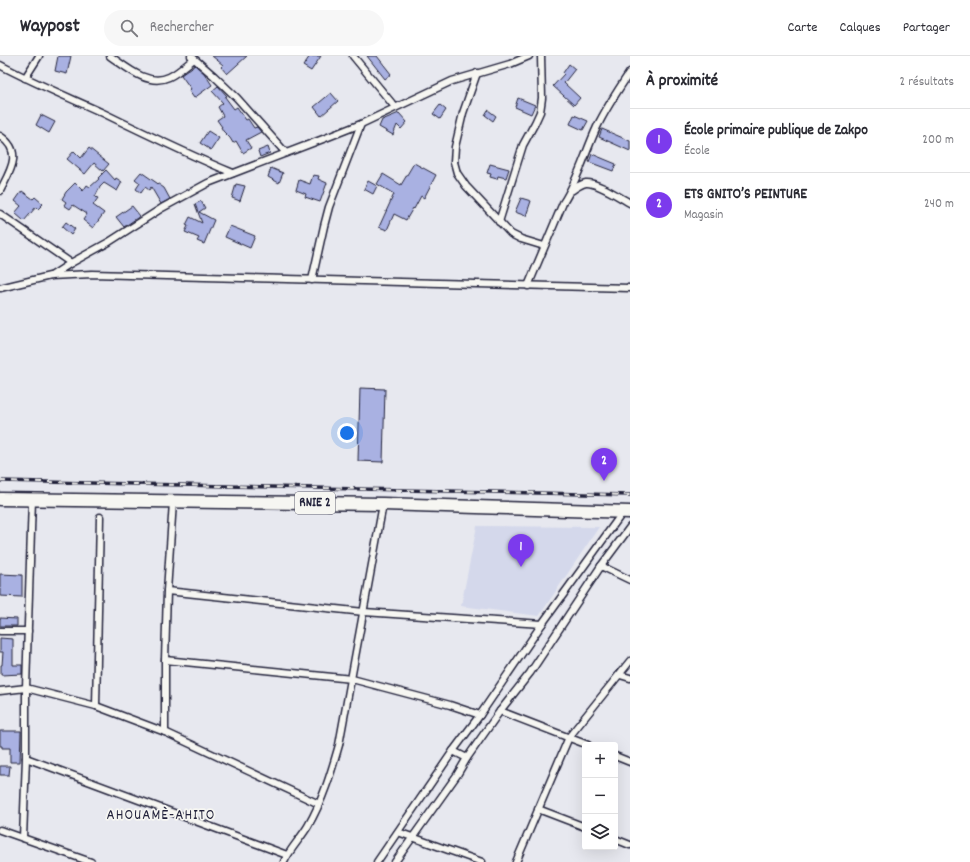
<!DOCTYPE html>
<html lang="fr">
<meta charset="utf-8">
<style>
:root{--surface:#fff;--page:#f7f7f7;--text:#2b2b33;--muted:#7c7c81;--line:#e1e1e2;--accent:#7c3aed}
body{margin:0;font-family:Dekko,sans-serif;background:var(--page);color:var(--text)}
.controls{position:absolute;right:12px;bottom:12px;display:grid;overflow:hidden;border-radius:4px;box-shadow:0 4px 16px #0002}
.controls button{width:36px;height:36px;display:grid;place-items:center;padding:0;border:0;border-bottom:1px solid var(--line);background:var(--surface);color:var(--text);font:20px sans-serif}
.you{position:absolute;left:347px;top:377px;width:14px;height:14px;margin:-10px;border:3px solid #fff;border-radius:50%;background:#1a73e8;box-shadow:0 0 0 6px #1a73e833}
.badge{display:grid;place-items:center;width:26px;height:26px;border-radius:50%;background:var(--accent);color:#fff;font-size:13px;font-weight:700}
.pin{position:absolute;translate:-50% -33px;filter:drop-shadow(0 1px 2px #0008)}
.pin::after{content:'';position:absolute;top:21px;width:14px;height:12px;background:inherit;clip-path:polygon(0 0,100% 0,50% 100%)}
.list{margin:0;padding:0;list-style:none}
h2{display:flex;justify-content:space-between;align-items:center;height:52px;margin:0;padding:0 16px;font-size:17px}
h2 small{font-size:13px;font-weight:400;color:var(--muted)}
.list li{display:grid;grid-template-columns:26px 1fr auto;gap:12px;align-items:center;box-sizing:border-box;height:64px;padding:0 16px;border-top:1px solid var(--line)}
.list b{display:block;font-size:15px;white-space:nowrap}
.list p{margin:0;font-size:13px;white-space:nowrap;color:var(--muted)}
.list em{font-size:13px;font-style:normal;color:var(--muted)}
.icon{flex:none;width:22px;height:22px;fill:none;stroke:currentColor;stroke-width:2;stroke-linecap:round;stroke-linejoin:round}
.map{position:relative;flex:none;width:630px;height:806px;overflow:hidden}
header{display:flex;align-items:center;gap:24px;box-sizing:border-box;height:56px;padding:0 20px;background:var(--surface);border-bottom:1px solid var(--line)}
header strong{font-size:19px}
nav{display:flex;gap:22px;margin-inline-start:auto;font-size:14px}
.search{width:280px;height:36px;background:var(--page);display:flex;align-items:center;gap:10px;box-sizing:border-box;padding:0 14px;border-radius:22px;color:var(--muted);font-size:15px}
main{display:flex}
aside{flex:1;background:var(--surface)}
.map>svg:first-child{display:block}
.built{fill:#d4d8eb}
.building{fill:#a9b1e2;stroke:#22223b}
.lines{fill:none;stroke-linecap:round;stroke-linejoin:round}
.street-casing{stroke:#22223b;stroke-width:9}
.highway-casing{stroke:#22223b;stroke-width:15}
.street{stroke:#f6f6f2;stroke-width:6}
.highway{stroke:#f6f6f2;stroke-width:12}
.rail-casing{stroke:#22223b;stroke-width:3.5}
.rail{stroke:#f6f6f2;stroke-width:2;stroke-dasharray:6;stroke-linecap:butt}
.labels{text-anchor:middle;dominant-baseline:central;stroke-width:3.5;stroke-linejoin:round;paint-order:stroke}
.shield{fill:#f6f6f2;stroke:#626272;stroke-width:1}
.shield-label{font-size:13px;font-weight:bold;fill:#22223b}
.neighbourhood-label{font-size:15px;letter-spacing:1px;fill:#22223b;stroke:#f6f6f2}
</style>
<header>
<strong>Waypost</strong>
<div class="search"><svg class="icon" aria-label="search" viewBox="0 0 24 24"><circle cx="10" cy="10" r="6"/><path d="M15 15l6 6"/></svg>Rechercher</div>
<nav><a>Carte</a><a>Calques</a><a>Partager</a></nav>
</header>
<main>
<div class="map">
<svg width="630" height="806" viewBox="0 0 630 806">
<rect width="100%" height="100%" fill="#e7e8ef"/>
<filter id="ink" filterUnits="userSpaceOnUse"><feTurbulence type="fractalNoise" baseFrequency=".025" numOctaves="2"/><feDisplacementMap in="SourceGraphic" scale="8" xChannelSelector="R" yChannelSelector="G"/><feConvolveMatrix kernelMatrix="1 2 1 2 8 2 1 2 1" color-interpolation-filters="sRGB"/></filter>
<g filter="url(#ink)">
<!-- built -->
<polygon class="built" points="477,470 599,471 539,560 461,550"/>
<!-- building -->
<g class="building">
<polygon points="58,0 71,0 67,18 55,15"/>
<polygon points="212,0 247,0 227,18 221,11 223,9"/>
<polygon points="310,0 321,0 311,15 303,10"/>
<polygon points="367,0 377,0 391,18 385,23"/>
<polygon points="569,8 575,13 564,27 580,42 574,49 553,30 564,18 563,17"/>
<polygon points="195,9 204,17 212,29 194,42 189,35 191,33 181,19"/>
<polygon points="218,30 227,40 225,41 234,53 237,51 246,64 248,63 254,72 257,71 261,76 246,84 251,92 243,97 236,85 233,87 230,82 223,75 221,71 222,71 217,64 223,60 218,51 223,47 212,35"/>
<polygon points="331,37 338,45 321,60 314,51"/>
<polygon points="518,42 535,49 531,58 515,51"/>
<polygon points="440,49 446,54 440,63 433,58"/>
<polygon points="488,54 496,60 493,65 485,59"/>
<polygon points="399,57 407,66 401,73 397,69 393,79 379,71 382,64"/>
<polygon points="41,59 55,66 49,77 36,69"/>
<polygon points="574,59 588,65 583,74 570,68"/>
<polygon points="602,73 630,85 630,95 599,81"/>
<polygon points="208,75 219,82 211,94 200,87"/>
<polygon points="268,91 270,97 260,101 258,95"/>
<polygon points="89,92 109,108 103,115 94,107 85,118 67,103 74,95 81,102"/>
<polygon points="592,98 616,108 613,115 589,106"/>
<polygon points="414,107 436,119 424,142 421,140 414,153 413,152 406,164 394,158 387,174 379,171 394,138 377,128 383,118 401,129"/>
<polygon points="490,108 509,113 506,122 498,120 497,123 490,121 491,118 487,117"/>
<polygon points="271,112 283,117 279,127 268,121"/>
<polygon points="106,114 115,124 116,122 122,126 117,135 104,127 100,131 95,141 98,142 93,149 104,157 93,172 83,164 87,158 73,149 70,153 64,149 66,146 62,143 66,136 75,127 83,135 87,129 90,131 99,123 98,122"/>
<polygon points="141,116 164,132 170,143 161,148 151,131 149,134 145,131 141,137 136,133 140,127 135,123"/>
<polygon points="313,119 319,120 318,123 327,127 320,146 305,141 306,138 296,134 299,124 310,128"/>
<polygon points="368,125 377,130 373,138 364,133"/>
<polygon points="236,128 245,130 240,145 232,142"/>
<polygon points="22,135 33,143 35,141 43,148 38,153 36,151 24,165 15,157 21,150 15,145"/>
<polygon points="521,142 531,145 526,160 515,156"/>
<polygon points="201,145 205,152 199,156 214,164 204,188 197,185 199,182 185,176 188,170 186,169 190,161 202,167 195,148"/>
<polygon points="132,150 140,160 124,171 116,161"/>
<polygon points="66,166 75,173 71,179 62,171"/>
<polygon points="230,170 255,180 250,192 225,181"/>
<polygon points="360,332 385,333 383,406 358,405"/>
<polygon points="0,518 22,519 22,541 0,540"/>
<polygon points="0,562 17,563 17,570 0,570"/>
<polygon points="0,582 13,583 13,609 22,609 22,618 1,619 1,609 2,609 3,596 0,596"/>
<polygon points="0,675 21,675 20,706 10,706 10,692 2,692 2,690 0,690"/>
<polygon points="0,710 10,710 9,719 0,719"/>
</g>
<g class="lines">
<defs>
<g id="street">
<path d="M110,0c16,11 38,31 59,21 9,-4 17,-12 25,-18"/>
<polyline points="191,0 214,20 237,42 286,97"/>
<polyline points="353,0 395,51"/>
<path d="M0,9c34,18 68,32 103,48 43,21 86,42 130,60"/>
<polyline points="477,17 463,57 455,91 454,106 457,117 466,130 511,178 521,183 544,190"/>
<polyline points="25,22 39,0"/>
<path d="M0,80c24,16 10,35 0,55"/>
<path d="M571,135c5,-3 9,-7 15,-8 11,-1 33,14 44,20"/>
<polyline points="0,158 71,207"/>
<polyline points="499,166 523,89 535,67 540,56 542,42 541,0"/>
<polyline points="51,220 71,207 109,186 162,152 208,127 247,112 323,83 361,68 452,25 510,8 529,0"/>
<polyline points="312,224 324,170 329,151 361,68"/>
<path d="M528,230l35,-83c15,-23 22,-50 34,-76 9,-19 21,-37 33,-55"/>
<polyline points="0,232 50,220 92,218 630,232"/>
<polyline points="601,510 630,524"/>
<polyline points="167,535 364,556 542,568"/>
<polyline points="0,575 28,575"/>
<polyline points="165,604 352,623 450,649 480,659"/>
<polyline points="620,619 630,622"/>
<polyline points="0,635 26,632 96,650 165,676 319,748"/>
<polyline points="96,650 100,461"/>
<polyline points="500,655 588,689"/>
<polyline points="165,676 165,604 167,535 173,446"/>
<polyline points="453,695 467,702"/>
<polyline points="615,700 630,706"/>
<polyline points="26,702 287,799"/>
<polyline points="538,753 585,771"/>
<polyline points="0,774 91,806"/>
<polyline points="398,776 482,806"/>
<polyline points="23,782 26,702 26,632 32,443"/>
<polyline points="615,783 630,789"/>
<path d="M284,806c6,-13 17,-24 24,-36 15,-26 23,-53 31,-81l44,-241"/>
<polyline points="377,806 453,695 480,659 542,568 623,456"/>
<polyline points="395,806 457,719 467,702 500,655 530,617 601,510 630,471"/>
<polyline points="516,806 569,681 630,605"/>
</g>
<polyline id="highway" points="0,443 383,448 630,456"/>
</defs>
<!-- street casing -->
<use href="#street" class="street-casing"/>
<!-- highway casing -->
<use href="#highway" class="highway-casing"/>
<!-- street -->
<use href="#street" class="street"/>
<!-- highway -->
<use href="#highway" class="highway"/>
<defs>
<polyline id="rail" points="0,425 630,439"/>
</defs>
<!-- rail casing -->
<use href="#rail" class="rail-casing"/>
<!-- rail -->
<use href="#rail" class="rail"/>
</g>
</g>
<g class="labels">
<!-- shield labels -->
<rect class="shield" x="295" y="436" width="40" height="22" rx="3"/>
<g class="shield-label">
<text x="315" y="447">RNIE 2</text>
</g>
<!-- neighbourhood labels -->
<g class="neighbourhood-label">
<text x="161" y="760">AHOUAMÈ-AHITO</text>
</g>
</g>
</svg>
<div class="controls">
<button>+</button>
<button>−</button>
<button><svg class="icon" aria-label="layers" viewBox="0 0 24 24"><path d="M12 4l9 5-9 5-9-5zM3 14l9 5 9-5"/></svg></button>
</div>
<div class="you"></div>
<div class="pin badge" style="left:521px;top:511px">1</div>
<div class="pin badge" style="left:604px;top:425px">2</div>
</div>
<aside>
<h2>À proximité<small>2 résultats</small></h2>
<ul class="list">
<li><span class="badge">1</span><div><b>École primaire publique de Zakpo</b><p>École</p></div><em>200 m</em></li>
<li><span class="badge">2</span><div><b>ETS GNITO’S PEINTURE</b><p>Magasin</p></div><em>240 m</em></li>
</ul>
</aside>
</main>
